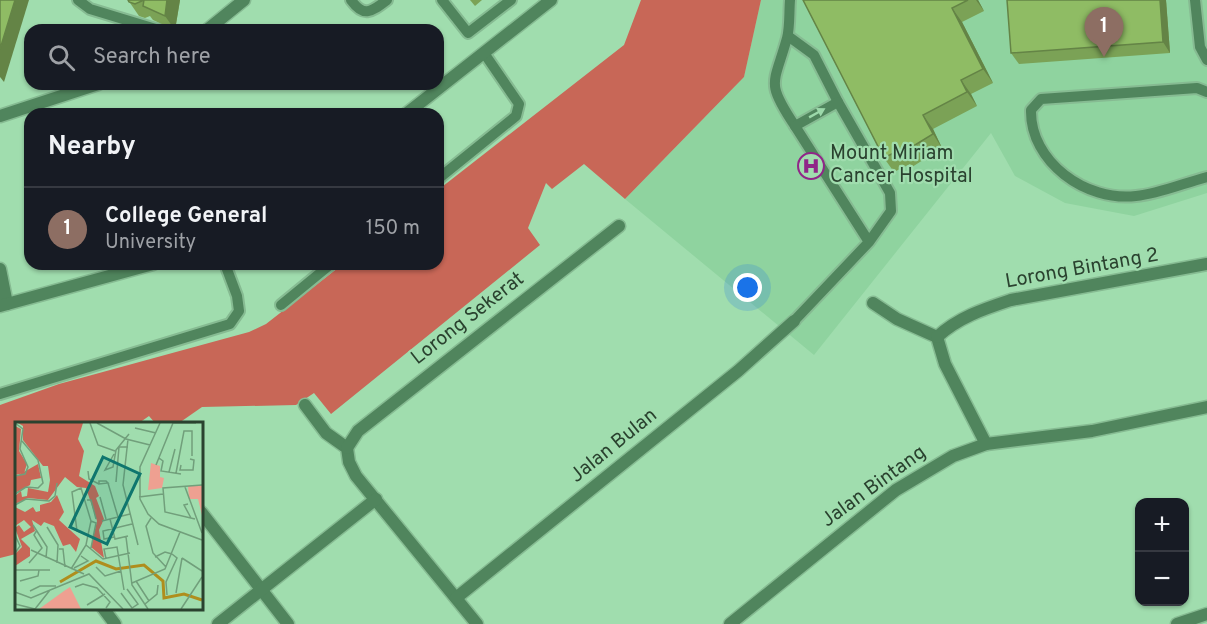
<!DOCTYPE html>
<meta charset="utf-8">
<style>
:root{--surface:#171b24;--page:#20242c;--text:#f1f3f6;--muted:#9ea1a6;--line:#363941;--accent:#c596c4}
body{margin:0;font-family:Overpass,sans-serif;background:var(--page);color:var(--text)}
.controls{position:absolute;right:18px;bottom:18px;display:grid;overflow:hidden;border-radius:12px;box-shadow:0 2px 4px #0004}
.controls button{width:54px;height:54px;display:grid;place-items:center;padding:0;border:0;border-bottom:2px solid var(--line);background:var(--surface);color:var(--text);font:30px sans-serif}
.you{position:absolute;left:748px;top:288px;width:21px;height:21px;margin:-15px;border:4px solid #fff;border-radius:50%;background:#1a73e8;box-shadow:0 0 0 9px #1a73e833}
.badge{display:grid;place-items:center;width:39px;height:39px;border-radius:50%;background:var(--accent);color:#fff;font-size:20px;font-weight:700}
.pin{position:absolute;translate:-50% -50px;filter:drop-shadow(0 2px 3px #0008)}
.pin::after{content:'';position:absolute;top:32px;width:21px;height:18px;background:inherit;clip-path:polygon(0 0,100% 0,50% 100%)}
.list{margin:0;padding:0;list-style:none}
h2{display:flex;justify-content:space-between;align-items:center;height:78px;margin:0;padding:0 24px;font-size:26px}
h2 small{font-size:20px;font-weight:400;color:var(--muted)}
.list li{display:grid;grid-template-columns:39px 1fr auto;gap:18px;align-items:center;box-sizing:border-box;height:84px;padding:0 24px;border-top:2px solid var(--line)}
.list b{display:block;font-size:22px;white-space:nowrap}
.list p{margin:0;font-size:20px;white-space:nowrap;color:var(--muted)}
.list em{font-size:20px;font-style:normal;color:var(--muted)}
.icon{flex:none;width:33px;height:33px;fill:none;stroke:currentColor;stroke-width:2;stroke-linecap:round;stroke-linejoin:round}
.map{position:relative;flex:none;width:1207px;height:624px;overflow:hidden}
.search{position:absolute;background:var(--surface);box-shadow:0 2px 4px #0004;left:24px;top:24px;width:420px;height:66px;display:flex;align-items:center;gap:15px;box-sizing:border-box;padding:0 21px;border-radius:18px;color:var(--muted);font-size:22px}
.panel{position:absolute;background:var(--surface);box-shadow:0 2px 4px #0004;left:24px;top:108px;width:420px;height:162px;border-radius:18px}
.map>svg:first-child{display:block}
.built{fill:#8fd39f}
.forest{fill:#c86757}
.lines{fill:none;stroke-linecap:round;stroke-linejoin:round}
.service-casing{stroke:#86bb92;stroke-width:14}
.minor-casing{stroke:#86bb92;stroke-width:15}
.tertiary-casing{stroke:#86bb92;stroke-width:15}
.service{stroke:#50855d;stroke-width:10}
.minor{stroke:#50855d;stroke-width:12}
.tertiary{stroke:#50855d;stroke-width:12}
.wall{fill:#7ba256}
.shaded-wall{fill:#648446}
.building{fill:#8fbc64;stroke:#648446;stroke-width:1.5}
.oneway{fill:#9cd9aa}
.labels{text-anchor:middle;dominant-baseline:central;stroke-width:4.5;stroke-linejoin:round;paint-order:stroke}
.poi-label{font-size:20px;fill:#2a422f;stroke:#a0ddae;text-anchor:start}
.street-label{font-size:20px;fill:#2a422f;stroke:#a0ddae}
.inset-river{fill:none;stroke:#af8e1d;stroke-width:3}
.inset-road{fill:none;stroke:#719f7b;stroke-width:1.5}
.view{fill:#0f766e;fill-opacity:0.15;stroke:#0f766e;stroke-width:3}
.inset-edge{fill:none;stroke:#2a422f;stroke-width:3}
</style>
<div class="map">
<svg width="1207" height="624" viewBox="0 0 1207 624">
<rect width="100%" height="100%" fill="#a0ddae"/>
<!-- built -->
<polygon class="built" points="761,0 1207,0 1207,193 1134,216 1065,203 1015,176 991,133 814,355 625,199 744,77"/>
<!-- forest -->
<polygon class="forest" points="641,0 761,0 744,77 625,199 584,164 552,189 546,183 528,228 540,245 331,414 314,393 296,405 202,407 179,423 155,423 149,416 139,423 16,423 16,554 0,558 0,405 59,384 249,332 266,324 343,264 438,264 438,190 624,45"/>
<g class="lines">
<defs>
<g id="service">
<polyline points="78,0 90,9 159,30"/>
<path d="M351,0c13,18 20,12 36,0"/>
<polyline points="442,0 468,33 511,0"/>
<path d="M790,0c-1,12 0,27 -3,38 -13,47 -22,43 8,88"/>
<polyline points="1195,0 1200,47 1207,60"/>
<polyline points="788,36 814,55 838,102"/>
<path d="M1207,92l-10,-4 -156,11 -10,11c-1,52 55,92 105,86 23,-2 48,-13 71,-19"/>
<polyline points="438,179 516,116 519,104 484,53"/>
<polyline points="281,305 331,264"/>
<polyline points="794,321 869,242 891,211 890,193 838,102 795,126 869,242"/>
<polyline points="0,394 230,324 239,311 237,296 225,264"/>
</g>
<g id="minor">
<polyline points="207,30 244,0"/>
<polyline points="406,114 551,0"/>
<polyline points="0,116 98,84"/>
<polyline points="0,269 7,304"/>
<polyline points="873,303 897,319 937,337 945,364 986,444"/>
<polyline points="0,306 153,264"/>
<path d="M937,337c22,-20 47,-28 74,-37l196,-36"/>
<polyline points="305,405 326,433 347,448 349,462 356,476 477,624"/>
<polyline points="347,448 358,431 619,226"/>
<polyline points="201,512 288,624"/>
<polyline points="456,598 738,371 794,321"/>
<polyline points="103,608 115,624"/>
<polyline points="218,624 376,499"/>
<polyline points="730,624 896,490 953,456 986,444 1092,431 1207,407"/>
</g>
<polyline id="tertiary" points="1177,624 1207,614"/>
</defs>
<!-- service casing -->
<use href="#service" class="service-casing"/>
<!-- minor casing -->
<use href="#minor" class="minor-casing"/>
<!-- tertiary casing -->
<use href="#tertiary" class="tertiary-casing"/>
<!-- service -->
<use href="#service" class="service"/>
<!-- minor -->
<use href="#minor" class="minor"/>
<!-- tertiary -->
<use href="#tertiary" class="tertiary"/>
</g>
<!-- wall -->
<g class="wall">
<polygon points="128,0 180,0 175,30 153,20 150,16 145,18 139,16"/>
<polygon points="470,0 482,0 475,6"/>
<polygon points="803,0 978,0 984,11 962,22 993,83 971,94 977,106 933,129 942,148 912,167 910,164 894,172 884,158"/>
<polygon points="1166,0 1170,53 1019,64 1011,53"/>
</g>
<!-- shaded-wall -->
<g class="shaded-wall">
<polygon points="15,0 29,0 4,82 0,77 0,49"/>
<polygon points="167,0 180,0 175,30 165,16"/>
<polygon points="976,0 978,0 984,11"/>
<polygon points="1160,0 1166,0 1170,53 1163,42"/>
<polygon points="952,8 962,22 993,83 983,69"/>
<polygon points="961,80 971,94 977,106 967,92"/>
<polygon points="923,115 933,129 942,148 933,134"/>
</g>
<!-- building -->
<g class="building">
<polygon points="0,0 15,0 0,49"/>
<polygon points="128,0 144,0 135,4 129,2"/>
<polygon points="144,0 167,0 165,16 143,6"/>
<polygon points="803,0 968,0 952,8 983,69 961,80 967,92 923,115 933,134 902,153 901,149 884,158"/>
<polygon points="1007,0 1160,0 1163,42 1011,53"/>
</g>
<!-- one-way arrows -->
<defs><path id="oneway-solid" d="M-6-.8H1V-3.2L6.5 0L1 3.2V.8H-6Z" transform="scale(1.5)"/></defs>
<use class="oneway" href="#oneway-solid" transform="translate(817 113) rotate(-29)"/>
<!-- icons -->
<defs>
<symbol id="hospital-ring" viewBox="-11 -11 22 22"><circle r="9.5" fill="#a0ddae" stroke="#902588" stroke-width="1.5"/><path d="M-5-5h3v3.5h4V-5h3V5h-3V1.5h-4V5h-3Z" fill="#902588"/></symbol>
</defs>
<g fill-rule="evenodd">
<use href="#hospital-ring" x="796" y="151" width="30" height="30"/>
</g>
<g class="labels">
<!-- poi labels -->
<g class="poi-label">
<text x="830" y="154">Mount Miriam<tspan x="830" dy="23">Cancer Hospital</tspan></text>
</g>
<!-- street labels -->
<g class="street-label">
<text transform="translate(1082 269) rotate(-10)">Lorong Bintang 2</text>
<text transform="translate(468 319) rotate(-38)">Lorong Sekerat</text>
<text transform="translate(614 446) rotate(-39)">Jalan Bulan</text>
<text transform="translate(874 487) rotate(-36)">Jalan Bintang</text>
</g>
</g>
<!-- overview -->
<g transform="translate(15 422)">
<rect width="188" height="188" fill="#a0ddae"/>
<path d="M136,41l9,3v11l4,1 -2,10 -14,2zM187,63v30l-4,-16h-9l-1,-13zM55,165l11,22h-42l25,-18z" fill="#eea091"/>
<path d="M3,1h65l-5,16 6,12 -5,25 16,10 4,10 -3,2 8,21 -5,11 5,28 -13,-11 6,-26 -11,-33 -9,-1 -12,-10 -17,23 -20,-2 -13,6v-8l6,-5 1,6 5,-1 1,-8 20,4 2,-12 -2,-14h-5l-20,-26v-14zM0,4l6,3 -2,22 8,13 -3,9 -9,2zM23,42l3,14 -10,2 -1,5 -15,8v-16zM42,73l7,17 -5,8 21,19 -4,13 -6,-8 -7,2 -9,-20 -10,-4 -3,4 -9,-6 3,11 -14,8 9,9v8l-15,10v-12l7,-7 -7,-19 4,-3 5,7 7,-5 -7,-7 -9,6v-19l10,5 8,-5 3,5 4,-1v-6l11,-3z" fill="#c86757"/>
<path class="inset-river" d="M45,160l36,-21 20,8 28,-4 19,16 1,17 20,-4 18,6"/>
<path class="inset-road" d="M0,1l8,6 -3,20 8,18 -3,7 -10,2M75,1l8,22 17,6M82,1l29,16 24,6M145,1l-20,44v32l8,15 11,10 43,16M120,6l21,5M113,17l-5,46 15,60M99,32l-9,16 8,-3 3,-17 13,-16M144,36l4,3 -2,10 20,3M141,43l17,-42h23M166,43l-1,5h13l1,-10 -4,-1M73,49l1,8 10,5M154,50l6,-23M161,51l8,-42h8v25M84,59h7l2,2 -9,1zM101,60l3,-35h9M93,61l10,34M170,65l17,46M0,72l11,-7 12,1 5,-5 -5,-23 -16,-19M85,75l6,22M124,75l24,-3M72,78h4l5,19M173,82l-4,1 7,13M0,83l11,-6 23,2 6,-5 2,-13M136,96l-5,8 7,27 13,14M95,97l5,20 13,-3M180,97l-30,-7 -2,-24 39,-3M87,99l28,-7M18,103l14,22 -1,11M32,105l11,18 -1,18M0,113l5,11 -5,7M99,115l-10,2 -1,-8 29,-7M111,115l6,48 16,24M71,123l17,14 27,-6M76,126l5,-25 -5,-2M44,127h4l2,18M16,128l53,24M140,135l10,-5 7,2M167,136l20,13M91,137l-2,-10 13,-2 7,43M14,141l13,-15 -8,-13 3,-5M81,145l9,9 16,-5M59,146l14,-7 -7,-5M56,147l15,-24 2,-10 3,-14 -10,-33 -9,4 5,39 11,4M0,148h35M5,159l18,-5 1,-6M121,159l13,20M117,161l33,-14 15,-37M60,165l8,-3 14,4 13,14 -4,6M15,169l10,-5h16M0,170l16,6 58,-24 34,35M106,171l11,15 6,-4 -11,-15M161,171l6,-35M152,173l-1,-13 11,-24 -5,-4M0,182l20,5M130,182l12,-10 1,-9M72,183l18,-11M20,187l15,-19M166,187l21,-32"/>
<path class="view" d="M88,35l37,17 -33,70 -37,-17z"/>
<rect width="188" height="188" class="inset-edge"/>
</g>
</svg>
<div class="controls">
<button>+</button>
<button>−</button>
</div>
<div class="you"></div>
<div class="pin badge" style="left:1104px;top:57px;background:#8d6e63">1</div>
<div class="search"><svg class="icon" aria-label="search" viewBox="0 0 24 24"><circle cx="10" cy="10" r="6"/><path d="M15 15l6 6"/></svg>Search here</div>
<section class="panel">
<h2>Nearby<small></small></h2>
<ul class="list">
<li><span class="badge" style="background:#8d6e63">1</span><div><b>College General</b><p>University</p></div><em>150 m</em></li>
</ul>
</section>
</div>
